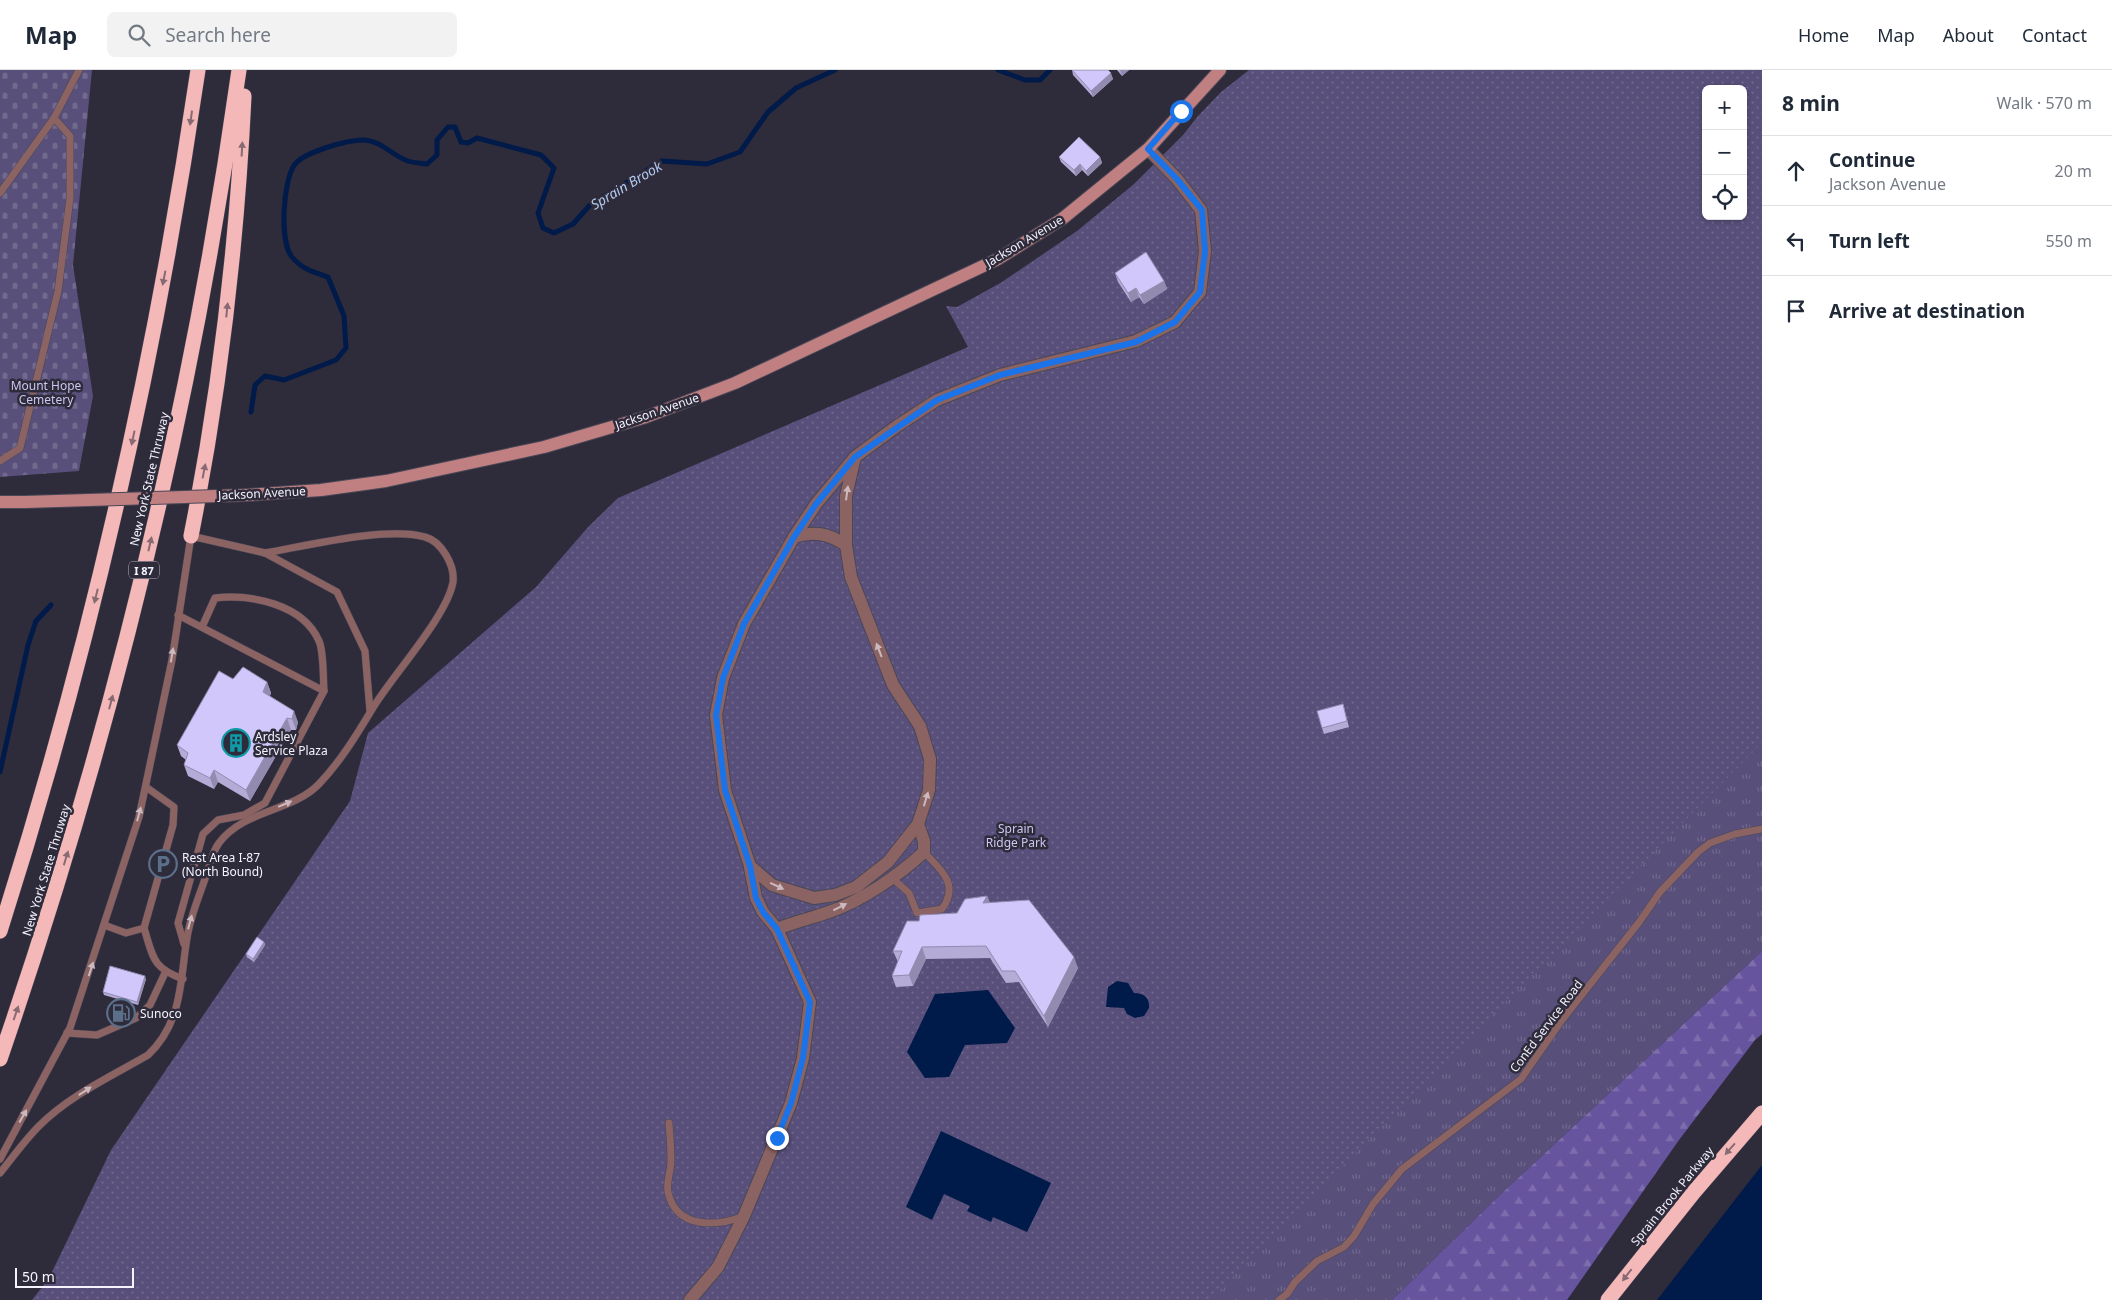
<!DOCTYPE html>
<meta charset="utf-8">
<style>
:root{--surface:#fff;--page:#f2f2f3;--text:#1f2937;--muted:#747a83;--line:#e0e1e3}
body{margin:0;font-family:"Noto Sans",sans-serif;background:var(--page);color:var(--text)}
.controls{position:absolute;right:15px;top:15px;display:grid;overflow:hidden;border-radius:8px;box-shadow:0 1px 4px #0004}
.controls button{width:45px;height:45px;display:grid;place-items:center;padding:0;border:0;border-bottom:1px solid var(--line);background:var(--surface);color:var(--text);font:25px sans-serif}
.scale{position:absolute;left:15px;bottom:12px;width:119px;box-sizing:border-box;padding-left:5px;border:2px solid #f5f3fe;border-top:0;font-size:14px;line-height:18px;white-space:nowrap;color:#f5f3fe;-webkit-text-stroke:4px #2e2b3b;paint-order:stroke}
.stop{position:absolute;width:15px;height:15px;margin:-11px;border:4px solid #1a73e8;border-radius:50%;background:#fff}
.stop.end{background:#1a73e8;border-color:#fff;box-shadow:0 1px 5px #0008}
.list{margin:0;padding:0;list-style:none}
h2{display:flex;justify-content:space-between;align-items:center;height:65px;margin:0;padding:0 20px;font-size:21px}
h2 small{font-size:16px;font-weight:400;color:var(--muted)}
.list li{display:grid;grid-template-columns:32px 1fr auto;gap:15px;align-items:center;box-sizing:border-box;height:70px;padding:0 20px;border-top:1px solid var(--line)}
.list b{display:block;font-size:19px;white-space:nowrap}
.list p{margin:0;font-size:16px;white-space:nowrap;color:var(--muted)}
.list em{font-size:16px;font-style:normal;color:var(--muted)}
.icon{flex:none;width:28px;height:28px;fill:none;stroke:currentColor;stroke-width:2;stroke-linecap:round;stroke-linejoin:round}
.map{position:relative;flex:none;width:1762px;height:1230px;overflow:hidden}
header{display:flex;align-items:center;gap:30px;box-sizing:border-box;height:70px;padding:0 25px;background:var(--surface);border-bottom:1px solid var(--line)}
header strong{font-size:24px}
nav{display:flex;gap:28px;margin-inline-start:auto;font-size:18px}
.search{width:350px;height:45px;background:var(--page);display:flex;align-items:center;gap:12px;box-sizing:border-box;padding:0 18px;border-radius:8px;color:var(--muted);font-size:19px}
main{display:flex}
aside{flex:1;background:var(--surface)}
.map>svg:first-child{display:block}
.grass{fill:url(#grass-tufts)}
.forest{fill:url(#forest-firs)}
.cemetery{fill:url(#cemetery-stones)}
.park{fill:url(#park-dots);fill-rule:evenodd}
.water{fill:#001a49}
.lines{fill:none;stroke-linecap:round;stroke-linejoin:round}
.stream{stroke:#001a49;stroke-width:5}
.service-casing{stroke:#4a4756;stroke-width:8}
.minor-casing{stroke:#4a4756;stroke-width:14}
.secondary-casing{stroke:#4a4756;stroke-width:14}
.motorway-casing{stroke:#4a4756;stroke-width:16}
.service{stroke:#8b6363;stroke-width:7}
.minor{stroke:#8b6363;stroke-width:12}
.secondary{stroke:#c08081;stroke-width:12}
.motorway{stroke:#f4b8b8;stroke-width:15}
.secondary-bridge-casing{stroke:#4a4756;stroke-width:14;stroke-linecap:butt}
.secondary-bridge{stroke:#c08081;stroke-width:12}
.wall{fill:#b4abd7}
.shaded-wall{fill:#928baf}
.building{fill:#d1c7fa;stroke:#928baf}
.oneway{fill:#876a73}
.oneway2{fill:#cbb9c0}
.route{stroke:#1a73e8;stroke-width:6}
.labels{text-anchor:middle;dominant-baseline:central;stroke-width:5;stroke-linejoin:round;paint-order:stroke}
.shield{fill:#2e2b3b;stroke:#b9b7c4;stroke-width:1}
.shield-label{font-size:11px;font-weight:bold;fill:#f5f3fe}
.street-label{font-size:12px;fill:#f5f3fe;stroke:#2e2b3b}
.park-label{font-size:12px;fill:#cdc6f0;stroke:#2e2b3b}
.poi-label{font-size:12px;fill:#f5f3fe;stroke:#2e2b3b;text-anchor:start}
.water-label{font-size:14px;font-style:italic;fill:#b1c8ee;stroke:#2e2b3b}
</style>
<header>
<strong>Map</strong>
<div class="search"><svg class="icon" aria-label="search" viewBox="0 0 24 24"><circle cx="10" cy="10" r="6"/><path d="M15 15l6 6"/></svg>Search here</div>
<nav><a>Home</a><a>Map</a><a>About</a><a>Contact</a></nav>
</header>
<main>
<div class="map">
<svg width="1762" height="1230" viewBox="0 0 1762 1230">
<defs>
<pattern id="grass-tufts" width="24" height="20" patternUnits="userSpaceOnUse" patternTransform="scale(1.25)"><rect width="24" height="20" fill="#584f7a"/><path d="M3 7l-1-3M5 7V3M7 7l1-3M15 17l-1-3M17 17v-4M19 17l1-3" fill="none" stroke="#71698e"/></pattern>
<pattern id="forest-firs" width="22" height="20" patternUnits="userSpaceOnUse" patternTransform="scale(1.25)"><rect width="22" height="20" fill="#67549f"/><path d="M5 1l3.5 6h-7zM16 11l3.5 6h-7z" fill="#7d6dad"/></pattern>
<pattern id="cemetery-stones" width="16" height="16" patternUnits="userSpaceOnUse" patternTransform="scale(1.25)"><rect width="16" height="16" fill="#584f7a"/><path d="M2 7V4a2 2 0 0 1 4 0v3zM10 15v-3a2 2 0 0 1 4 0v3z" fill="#71698e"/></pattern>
<pattern id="park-dots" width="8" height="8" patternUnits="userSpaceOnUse" patternTransform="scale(1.25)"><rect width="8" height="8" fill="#584f7a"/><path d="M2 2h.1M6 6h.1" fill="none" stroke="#71698e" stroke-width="1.8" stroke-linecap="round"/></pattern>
</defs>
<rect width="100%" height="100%" fill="#2e2b3b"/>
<!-- grass -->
<polygon class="grass" points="1762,635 1762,881 1504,1121 1392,1230 1171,1230"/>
<!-- forest -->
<polygon class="forest" points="1762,881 1762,964 1755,970 1679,1070 1567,1230 1392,1230 1504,1121"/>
<!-- cemetery -->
<polygon class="cemetery" points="0,0 92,0 73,195 93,326 79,401 0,407"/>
<!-- park -->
<path class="park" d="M1249,0h513v673l-552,557h-1178l17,-22 62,-128 239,-349 18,-68 168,-146 53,-61 29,-28 350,-151 -22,-41 11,1 45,-25 75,-51 57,-47 49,-49 15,-19 23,-24zM1706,19h37v127h-37z"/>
<!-- water -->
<g class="water">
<path d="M1117,911l11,2 6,10c10,0 16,5 15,15l-5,8 -9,2 -8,-4 -3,-6 -18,-1 2,-20z"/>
<polygon points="988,920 1015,958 1007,973 965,975 949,1007 925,1008 907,982 935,924"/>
<polygon points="941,1061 1051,1113 1027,1162 993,1147 991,1152 967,1141 970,1136 944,1124 932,1150 906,1137"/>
<polygon points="1762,1095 1762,1230 1657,1230"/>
</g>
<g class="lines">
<!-- stream -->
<g class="stream">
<polyline points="998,0 1025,10 1040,10 1050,0"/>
<path d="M251,342l4,-27 10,-9 19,4 52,-20 10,-12 -2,-32 -16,-39c-15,-5 -26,-8 -36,-20 -13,-16 -9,-77 3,-93 10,-12 52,-24 68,-24 17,0 30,16 45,21 6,2 13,2 19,3l10,-9v-15l11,-13h7l6,15 7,1 9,-5 64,17 13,13 -16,45 5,15 11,5 19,-9 17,-19 72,-44 45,3 33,-12 28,-40 28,-24 39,-18"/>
<polyline points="0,702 28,575 36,551 51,535"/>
</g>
<defs>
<g id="service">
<polyline points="0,123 54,48 79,0"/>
<polyline points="0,391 20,378 58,221 70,128 70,66 54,48"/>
<path d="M178,545l146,76c-1,-13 0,-39 -5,-50 -16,-37 -68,-47 -104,-43l-13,29"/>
<path d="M892,808l17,15 8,20 25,-4c18,-25 -1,-39 -18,-57"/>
<polyline points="104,855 126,863 144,858 173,755 174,737 146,717"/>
<path d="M144,858c9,29 8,40 39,51"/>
<polyline points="184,874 178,853 203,764 218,750 244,745 265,733 324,621"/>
<polyline points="67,963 97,965 136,948 150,935 165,903"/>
<path d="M669,1053c1,12 2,26 2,38 0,10 -5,21 -3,31 8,37 48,35 76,24"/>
<polyline points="0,1089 70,958 139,747 172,590 191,466 265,483 337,522 365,581 370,641"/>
<path d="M0,1103c13,-16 25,-33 39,-47 31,-31 73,-50 109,-71 35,-33 32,-75 39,-117 3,-21 12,-41 19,-62 4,-10 6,-24 13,-33 24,-33 73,-31 100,-59 21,-22 37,-48 52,-73 19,-33 76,-94 82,-129 2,-17 -12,-41 -28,-45 -39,-11 -119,9 -160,16"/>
<polyline points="1279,1230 1287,1224 1295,1212 1317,1191 1344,1177 1354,1166 1373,1134 1402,1099 1521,1009 1562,950 1640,851 1660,822 1698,782 1710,773 1735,764 1762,759"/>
</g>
<g id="minor">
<polyline points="855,387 846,426 846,475 851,507 893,615 920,656 930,689 929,720 918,754 888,792 856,817 835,825 814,828 772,815 750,796 725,720 716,645 723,608 744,554 794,467 816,434 855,387 897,356 937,330 1000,305 1136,271 1175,252 1200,222 1205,181 1201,140 1177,109 1148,79"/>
<path d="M794,467c20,-6 34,-4 52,8"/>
<path d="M777,859c17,-7 35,-11 52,-17 33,-11 70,-37 95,-60v-11l-6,-17"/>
<polyline points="690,1230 718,1197 744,1146 791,1033 803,988 810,932 777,859 763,842 756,828 750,797"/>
</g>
<g id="secondary">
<polyline points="248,425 321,420 386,411 544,377 646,347 735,313 998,189 1062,149 1148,79 1220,0"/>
<polyline points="0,432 25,432"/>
</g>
<g id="motorway">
<path d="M191,466c29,-146 46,-291 53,-440"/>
<path d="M0,861c90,-281 155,-569 198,-861"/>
<path d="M0,989c111,-322 192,-652 239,-989"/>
<polyline points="1608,1230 1694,1122 1762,1043"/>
</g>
</defs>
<!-- service casing -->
<use href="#service" class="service-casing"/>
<!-- minor casing -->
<use href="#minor" class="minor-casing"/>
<!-- secondary casing -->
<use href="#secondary" class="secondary-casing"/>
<!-- motorway casing -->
<use href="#motorway" class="motorway-casing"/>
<!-- service -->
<use href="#service" class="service"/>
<!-- minor -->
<use href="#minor" class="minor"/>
<!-- secondary -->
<use href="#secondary" class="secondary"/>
<!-- motorway -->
<use href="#motorway" class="motorway"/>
<defs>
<polyline id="secondary-bridge" points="25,432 248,425"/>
</defs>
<!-- secondary-bridge casing -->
<use href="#secondary-bridge" class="secondary-bridge-casing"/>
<!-- secondary-bridge -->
<use href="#secondary-bridge" class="secondary-bridge"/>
</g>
<!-- wall -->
<g class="wall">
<polygon points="1072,0 1108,0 1113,9 1093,27 1073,5"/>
<polygon points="1117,0 1129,0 1122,6"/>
<polygon points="1059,87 1100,87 1102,93 1088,106 1082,100 1076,106 1061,92"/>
<polygon points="1115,203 1164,211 1167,219 1144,234 1139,227 1131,232 1118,212"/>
<polygon points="233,609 267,612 271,623 270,626 298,652 296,660 291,660 250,731 218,712 214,719 188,706 184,695 186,690 181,686 177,675"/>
<polygon points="1343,634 1349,657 1324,664 1322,658"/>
<polygon points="987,826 990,833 1078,898 1048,957 1019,912 1006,913 990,888 926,889 913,916 896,917 892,906 898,892 893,881"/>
<polygon points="264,872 265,875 254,892 247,887 246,884"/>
<polygon points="146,909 138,935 104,925 103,922"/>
</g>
<!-- shaded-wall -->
<g class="shaded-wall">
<polygon points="1120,0 1129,0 1122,6"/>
<polygon points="1111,3 1113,9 1093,27 1091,21"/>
<polygon points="1100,87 1102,93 1088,106 1086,101"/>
<polygon points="1080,94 1082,100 1076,106 1074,100"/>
<polygon points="1164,211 1167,219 1144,234 1140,225"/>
<polygon points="1136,218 1139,227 1131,232 1128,223"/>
<polygon points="267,612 271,623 267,633 263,622"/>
<polygon points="294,641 298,652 296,660 292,649"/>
<polygon points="287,648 291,660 250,731 246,720"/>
<polygon points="214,700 218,712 214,719 210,708"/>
<polygon points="987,826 992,838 983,833"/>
<polygon points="264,872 265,875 254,892 253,889"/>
<polygon points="922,877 926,889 913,916 909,905"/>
<polygon points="1074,887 1078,898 1048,957 1044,946"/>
<polygon points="145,906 146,909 138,935 137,932"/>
</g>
<!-- building -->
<g class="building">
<polygon points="1072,0 1108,0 1111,3 1091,21"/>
<polygon points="1079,67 1100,87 1086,101 1080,94 1074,100 1059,87"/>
<polygon points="1146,182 1164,211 1140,225 1136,218 1128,223 1115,203"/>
<polygon points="243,597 267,612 263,622 294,641 292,649 287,648 246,720 214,700 210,708 184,695 188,683 177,675 219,601 233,609"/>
<polygon points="1343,634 1347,651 1322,658 1317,641"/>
<polygon points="987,826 983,833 1029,830 1074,887 1044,946 1015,901 1002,901 986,876 922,877 909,905 892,906 902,881 893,881 907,851 919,851 920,845 957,843 965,829"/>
<polygon points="257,867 264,872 253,889 246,884"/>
<polygon points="110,896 145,906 137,932 103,922"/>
</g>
<!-- one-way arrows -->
<defs><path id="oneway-solid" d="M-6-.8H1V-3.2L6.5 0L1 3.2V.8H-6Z" transform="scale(1.25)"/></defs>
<g class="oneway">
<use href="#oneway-solid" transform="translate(191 48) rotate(98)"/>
<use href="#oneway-solid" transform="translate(242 79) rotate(-87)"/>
<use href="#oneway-solid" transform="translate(164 208) rotate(101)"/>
<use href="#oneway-solid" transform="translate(227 240) rotate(-84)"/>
<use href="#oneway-solid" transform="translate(133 368) rotate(102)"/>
<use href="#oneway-solid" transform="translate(204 401) rotate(-79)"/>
<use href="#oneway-solid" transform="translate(150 474) rotate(-77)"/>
<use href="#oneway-solid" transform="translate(96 526) rotate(104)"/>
<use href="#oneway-solid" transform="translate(111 632) rotate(-75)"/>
<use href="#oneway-solid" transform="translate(66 788) rotate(-73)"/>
<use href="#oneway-solid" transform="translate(16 943) rotate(-71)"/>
<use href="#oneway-solid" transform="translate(1730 1079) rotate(131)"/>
<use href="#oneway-solid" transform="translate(1627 1205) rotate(128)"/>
</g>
<g class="oneway2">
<use href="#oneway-solid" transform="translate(847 423) rotate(-82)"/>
<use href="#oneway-solid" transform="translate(879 580) rotate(-111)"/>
<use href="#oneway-solid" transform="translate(172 585) rotate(-81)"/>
<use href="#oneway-solid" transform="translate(926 729) rotate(-73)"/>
<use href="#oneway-solid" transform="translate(285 734) rotate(-23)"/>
<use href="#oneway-solid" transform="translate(139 744) rotate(-75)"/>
<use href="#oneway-solid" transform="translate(777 816) rotate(25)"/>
<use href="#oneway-solid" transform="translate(840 837) rotate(-27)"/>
<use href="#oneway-solid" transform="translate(190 852) rotate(-75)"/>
<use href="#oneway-solid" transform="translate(91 899) rotate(-72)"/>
<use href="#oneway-solid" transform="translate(85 1021) rotate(-33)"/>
<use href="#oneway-solid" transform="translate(23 1046) rotate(-61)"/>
</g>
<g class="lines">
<!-- route -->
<polyline class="route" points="777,1068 791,1033 803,988 810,932 777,859 763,842 756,828 750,796 725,720 716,645 723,608 744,554 794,467 816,434 855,387 937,330 1000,305 1136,272 1175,252 1200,222 1205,181 1202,140 1177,109 1148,79 1181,41"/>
</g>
<!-- icons -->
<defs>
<symbol id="building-ring" viewBox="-11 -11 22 22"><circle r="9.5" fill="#2e2b3b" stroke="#0f9aa8" stroke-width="1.5"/><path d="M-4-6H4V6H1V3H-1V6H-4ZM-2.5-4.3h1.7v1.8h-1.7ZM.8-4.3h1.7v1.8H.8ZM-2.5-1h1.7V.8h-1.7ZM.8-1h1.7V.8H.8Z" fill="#0f9aa8"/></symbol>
<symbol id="parking-ring" viewBox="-11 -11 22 22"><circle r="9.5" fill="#2e2b3b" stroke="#5c6f8a" stroke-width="1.5"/><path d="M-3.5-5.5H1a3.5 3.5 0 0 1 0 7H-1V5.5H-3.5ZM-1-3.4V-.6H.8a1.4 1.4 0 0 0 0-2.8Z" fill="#5c6f8a"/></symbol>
<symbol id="fuel-ring" viewBox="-11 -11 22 22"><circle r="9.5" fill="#2e2b3b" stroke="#5c6f8a" stroke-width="1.5"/><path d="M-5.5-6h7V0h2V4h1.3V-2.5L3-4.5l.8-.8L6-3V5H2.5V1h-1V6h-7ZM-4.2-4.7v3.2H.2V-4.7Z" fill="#5c6f8a"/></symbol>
</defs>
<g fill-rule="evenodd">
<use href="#building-ring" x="220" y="657" width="32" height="32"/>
<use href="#parking-ring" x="147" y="778" width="32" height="32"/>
<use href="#fuel-ring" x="105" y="927" width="32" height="32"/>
</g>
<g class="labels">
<!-- shield labels -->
<rect class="shield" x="129" y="491.5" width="30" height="17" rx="4"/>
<g class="shield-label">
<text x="144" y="500">I 87</text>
</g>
<!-- street labels -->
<g class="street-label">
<text transform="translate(1024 171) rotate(-31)">Jackson Avenue</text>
<text transform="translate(657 341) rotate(-19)">Jackson Avenue</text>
<text transform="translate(149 409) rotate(-77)">New York State Thruway</text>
<text transform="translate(262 423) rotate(-3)">Jackson Avenue</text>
<text transform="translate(46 800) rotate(-73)">New York State Thruway</text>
<text transform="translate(1546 956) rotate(-53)">ConEd Service Road</text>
<text transform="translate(1672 1126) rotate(-51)">Sprain Brook Parkway</text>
</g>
<!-- park labels -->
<g class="park-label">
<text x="46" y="315">Mount Hope<tspan x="46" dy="14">Cemetery</tspan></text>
<text x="1016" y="758">Sprain<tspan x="1016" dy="14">Ridge Park</tspan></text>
</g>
<!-- poi labels -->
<g class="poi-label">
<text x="255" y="666">Ardsley<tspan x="255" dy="14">Service Plaza</tspan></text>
<text x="182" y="787">Rest Area I-87<tspan x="182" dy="14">(North Bound)</tspan></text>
<text x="140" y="943">Sunoco</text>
</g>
<!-- water labels -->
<g class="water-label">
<text transform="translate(626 115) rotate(-31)">Sprain Brook</text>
</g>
</g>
</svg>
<div class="controls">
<button>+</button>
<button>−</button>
<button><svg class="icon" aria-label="locate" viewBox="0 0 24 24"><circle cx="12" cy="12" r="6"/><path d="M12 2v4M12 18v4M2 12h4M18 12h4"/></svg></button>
</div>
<div class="scale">50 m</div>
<div class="stop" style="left:1181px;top:41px"></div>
<div class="stop end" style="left:777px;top:1068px"></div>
</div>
<aside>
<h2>8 min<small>Walk · 570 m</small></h2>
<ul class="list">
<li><svg class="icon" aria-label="ahead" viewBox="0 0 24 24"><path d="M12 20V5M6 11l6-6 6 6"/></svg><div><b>Continue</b><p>Jackson Avenue</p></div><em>20 m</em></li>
<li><svg class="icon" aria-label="left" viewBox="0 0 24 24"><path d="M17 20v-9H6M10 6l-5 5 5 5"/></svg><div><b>Turn left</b></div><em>550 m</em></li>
<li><svg class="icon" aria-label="arrive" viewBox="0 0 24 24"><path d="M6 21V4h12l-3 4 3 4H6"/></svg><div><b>Arrive at destination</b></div></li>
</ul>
</aside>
</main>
